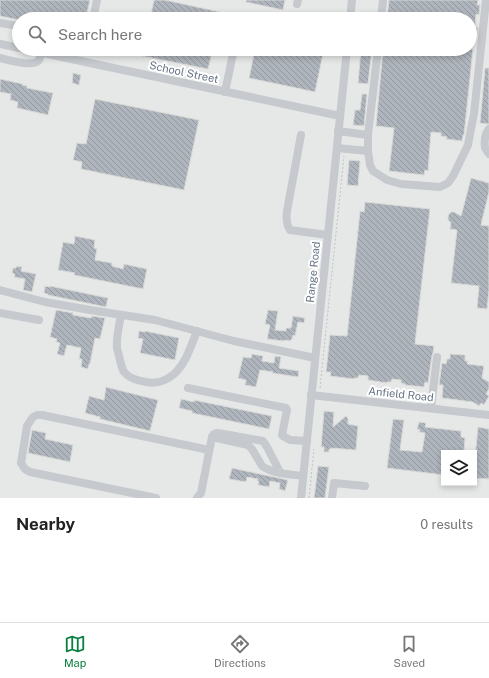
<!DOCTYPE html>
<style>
:root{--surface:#fff;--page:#f2f2f2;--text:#222;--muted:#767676;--line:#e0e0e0;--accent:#0b8043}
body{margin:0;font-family:"Public Sans",sans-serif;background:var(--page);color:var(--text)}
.controls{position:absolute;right:12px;bottom:12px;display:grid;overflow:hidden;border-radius:0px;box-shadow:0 2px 6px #0003}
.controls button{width:36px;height:36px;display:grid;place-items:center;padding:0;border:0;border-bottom:1px solid var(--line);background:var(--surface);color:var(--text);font:20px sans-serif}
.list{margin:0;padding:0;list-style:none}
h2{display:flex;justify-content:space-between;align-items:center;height:52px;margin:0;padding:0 16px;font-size:17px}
h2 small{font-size:13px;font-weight:400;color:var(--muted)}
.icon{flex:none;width:22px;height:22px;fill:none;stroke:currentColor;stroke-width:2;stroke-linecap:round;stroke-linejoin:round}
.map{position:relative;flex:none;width:489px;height:498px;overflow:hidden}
.search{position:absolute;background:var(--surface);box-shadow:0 2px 6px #0003;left:12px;right:12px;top:12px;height:44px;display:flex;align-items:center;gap:10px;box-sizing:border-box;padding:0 14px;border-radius:22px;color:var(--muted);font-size:15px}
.sheet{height:124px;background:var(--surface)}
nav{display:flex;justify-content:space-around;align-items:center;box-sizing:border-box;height:56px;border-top:1px solid var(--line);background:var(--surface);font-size:11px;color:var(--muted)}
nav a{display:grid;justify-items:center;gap:2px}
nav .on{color:var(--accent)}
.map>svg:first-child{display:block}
.built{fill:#e6e7e7;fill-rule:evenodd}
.building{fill:url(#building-back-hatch);stroke:#dadad8}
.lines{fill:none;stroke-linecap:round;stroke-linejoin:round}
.path{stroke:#c0c1c4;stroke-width:1;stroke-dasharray:2 2;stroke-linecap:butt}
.minor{stroke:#c6c9cd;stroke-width:8}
.labels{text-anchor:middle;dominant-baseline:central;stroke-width:4;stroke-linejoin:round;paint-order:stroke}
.street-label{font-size:11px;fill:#677487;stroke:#fff}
</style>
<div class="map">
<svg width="489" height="498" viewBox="0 0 489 498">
<defs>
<pattern id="building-back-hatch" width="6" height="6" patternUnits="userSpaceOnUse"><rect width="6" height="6" fill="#afb5bc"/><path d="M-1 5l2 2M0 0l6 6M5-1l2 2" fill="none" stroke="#92989e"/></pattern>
</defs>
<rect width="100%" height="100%" fill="#f8f8f6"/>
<!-- built -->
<path class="built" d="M0,0h489v498h-489zM19,19h451v30h-451zM444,453h30v30h-30z"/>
<!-- building -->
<g class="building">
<polygon points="0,0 90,0 87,13 89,13 88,18 86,18 86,19 64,19 29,12 27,19 19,20 0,16"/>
<polygon points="154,0 165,0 220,12 219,19 150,19"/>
<polygon points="246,0 285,0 283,10 246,2"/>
<polygon points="389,0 478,0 477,5 480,5 479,15 476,14 475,27 478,28 477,34 470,33 470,19 387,19"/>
<polygon points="143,49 213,49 208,69 142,56"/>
<polygon points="255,49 324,49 315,92 249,78"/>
<polygon points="361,49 372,49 368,84 358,83"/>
<polygon points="383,49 473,49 464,135 463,135 462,141 446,139 447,137 441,136 441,133 431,132 428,171 425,170 424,175 389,171 394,128 376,126"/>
<polygon points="485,68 489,68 489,124 487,124 480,123"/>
<polygon points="73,73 81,75 79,85 72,83"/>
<polygon points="0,79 23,84 22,85 27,86 27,88 53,93 48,115 17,108 18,102 10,100 11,94 0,92"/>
<polygon points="362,94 367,94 364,126 353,125 355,110 360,110"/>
<polygon points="95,99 199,120 184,190 81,169 82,162 73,160 77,143 86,144"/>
<polygon points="349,160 360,161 358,186 347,185"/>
<polygon points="471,178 489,183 489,192 481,225 489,226 489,290 487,309 477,308 479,286 451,283 457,230 450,229 451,223 448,220 448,217 449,214 451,212 454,212 461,216"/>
<polygon points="365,202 430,209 415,344 434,346 433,353 432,356 428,383 425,382 424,387 405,385 405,384 401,383 401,380 392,379 391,382 387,382 387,383 368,380 368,376 359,375 358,378 354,378 354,379 330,376 331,372 326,372 330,335 347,336 360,211 364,212"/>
<polygon points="75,236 95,240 94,248 97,249 95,260 112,263 112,266 123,269 124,264 147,269 143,289 74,275 75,273 58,270 63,242 74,244"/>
<polygon points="17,266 22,267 21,271 36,274 32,292 23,290 25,279 14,277 15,274 12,273 13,268 16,268"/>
<polygon points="45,286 50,287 50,286 108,298 106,307 48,295 48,294 44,293"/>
<polygon points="56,310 73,313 73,315 91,318 92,316 105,318 100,339 95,338 90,364 89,364 88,369 81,367 82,359 79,359 81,348 67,345 64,356 57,354 60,343 56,342 57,339 50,337"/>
<polygon points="268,310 278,311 275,330 286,331 286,328 291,328 293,316 305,318 304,323 298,322 295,336 293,335 292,339 290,341 285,340 284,341 267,339 270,325 265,324"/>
<polygon points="139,331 145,332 145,331 179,338 175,360 140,353 143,339 138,338"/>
<polygon points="252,354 263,356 262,361 274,363 275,356 281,357 279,368 299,371 298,377 272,373 273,372 260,370 256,387 245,385 246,380 238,378 243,357 251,358"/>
<polygon points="450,354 465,355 465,361 468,361 467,364 484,366 482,378 489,382 489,389 486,394 489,396 484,405 481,403 479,406 473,402 442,398 443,385 439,385 442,363 446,364 447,359 450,359"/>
<polygon points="106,387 158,400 150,431 100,419 100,417 85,413 89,396 104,400"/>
<polygon points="181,399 194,402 194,400 272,416 269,429 192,413 192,411 179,408"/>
<polygon points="324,411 334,412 333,427 346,416 348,419 348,424 358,426 356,450 331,448 331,449 329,449 329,452 324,452 324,447 321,447"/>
<polygon points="393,419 404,420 400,450 422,452 425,433 419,432 420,430 417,429 419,422 426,423 425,427 461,431 461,437 465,438 464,453 444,453 444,475 387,468"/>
<polygon points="478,427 489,429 489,479 474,478 474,467"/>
<polygon points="32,430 46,433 45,439 73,445 70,462 28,453"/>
<polygon points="318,466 329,467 325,498 314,498"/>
<polygon points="232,468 288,480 285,491 279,489 280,483 270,481 269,487 258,485 259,481 257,481 258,479 247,477 246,482 229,479"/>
</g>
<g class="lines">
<!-- path -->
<g class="path">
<polyline points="320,388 344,156"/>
<polyline points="309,498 314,449"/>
</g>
<!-- minor -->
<g class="minor">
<polyline points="297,4 298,0"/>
<polyline points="93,19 97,0"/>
<polyline points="350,19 352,0"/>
<polyline points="381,19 383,0"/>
<polyline points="0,23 19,26"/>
<polyline points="0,44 19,48"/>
<polyline points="24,49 340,116"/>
<polyline points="378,49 368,135 368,151 370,165 373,171 387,180 401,184 440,187 448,183 453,176 468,145 470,134 474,114 486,0"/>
<path d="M0,58c8,2 32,9 38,3 3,-3 3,-8 4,-12"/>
<polyline points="225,92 234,49"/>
<path d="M489,129c-4,4 -5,13 -4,19 1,2 3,4 4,6"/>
<polyline points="338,131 368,135"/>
<path d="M301,135l-14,76c-1,7 -1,13 3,19l38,5"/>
<polyline points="337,148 368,151"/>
<polyline points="0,290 45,302 90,310 155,320 234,341 315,358"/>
<polyline points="0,313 39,320"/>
<path d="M121,315c-2,11 -5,23 -4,33 1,4 2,8 3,12 1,4 2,9 4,12 5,6 15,9 22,10 10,2 20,-1 28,-8 12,-11 17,-28 23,-43"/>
<polyline points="188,388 286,408 287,410 282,435 283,436"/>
<polyline points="311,395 489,415"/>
<polyline points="431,408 437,357"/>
<polyline points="283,436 290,440 307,441"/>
<path d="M212,437l36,8 4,4 10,17c11,8 28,8 41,10"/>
<polyline points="156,498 30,472 25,469 21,463 27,426 33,417 37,415 42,415 209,450"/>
<polyline points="197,498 201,493 212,437 214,434 217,433 224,434 263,441 267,447 280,472"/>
<polyline points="301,498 347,49"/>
<polyline points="332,498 334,483 365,486"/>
</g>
</g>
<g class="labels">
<!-- street labels -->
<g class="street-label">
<text transform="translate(184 72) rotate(12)">School Street</text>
<text transform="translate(313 272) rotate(-84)">Range Road</text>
<text transform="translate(401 394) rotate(6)">Anfield Road</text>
</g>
</g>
</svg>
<div class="controls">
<button><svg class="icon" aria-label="layers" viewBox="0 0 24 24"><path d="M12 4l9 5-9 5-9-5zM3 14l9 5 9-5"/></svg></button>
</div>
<div class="search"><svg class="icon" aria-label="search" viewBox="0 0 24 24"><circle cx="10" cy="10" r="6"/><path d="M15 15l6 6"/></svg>Search here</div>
</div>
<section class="sheet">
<h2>Nearby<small>0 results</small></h2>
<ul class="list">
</ul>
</section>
<nav>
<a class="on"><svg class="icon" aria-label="map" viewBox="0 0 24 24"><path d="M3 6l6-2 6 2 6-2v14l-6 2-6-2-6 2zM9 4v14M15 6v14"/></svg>Map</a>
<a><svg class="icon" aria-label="directions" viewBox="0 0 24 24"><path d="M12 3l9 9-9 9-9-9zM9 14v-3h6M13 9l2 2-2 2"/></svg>Directions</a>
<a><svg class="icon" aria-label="saved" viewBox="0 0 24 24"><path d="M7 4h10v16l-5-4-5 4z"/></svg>Saved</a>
</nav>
